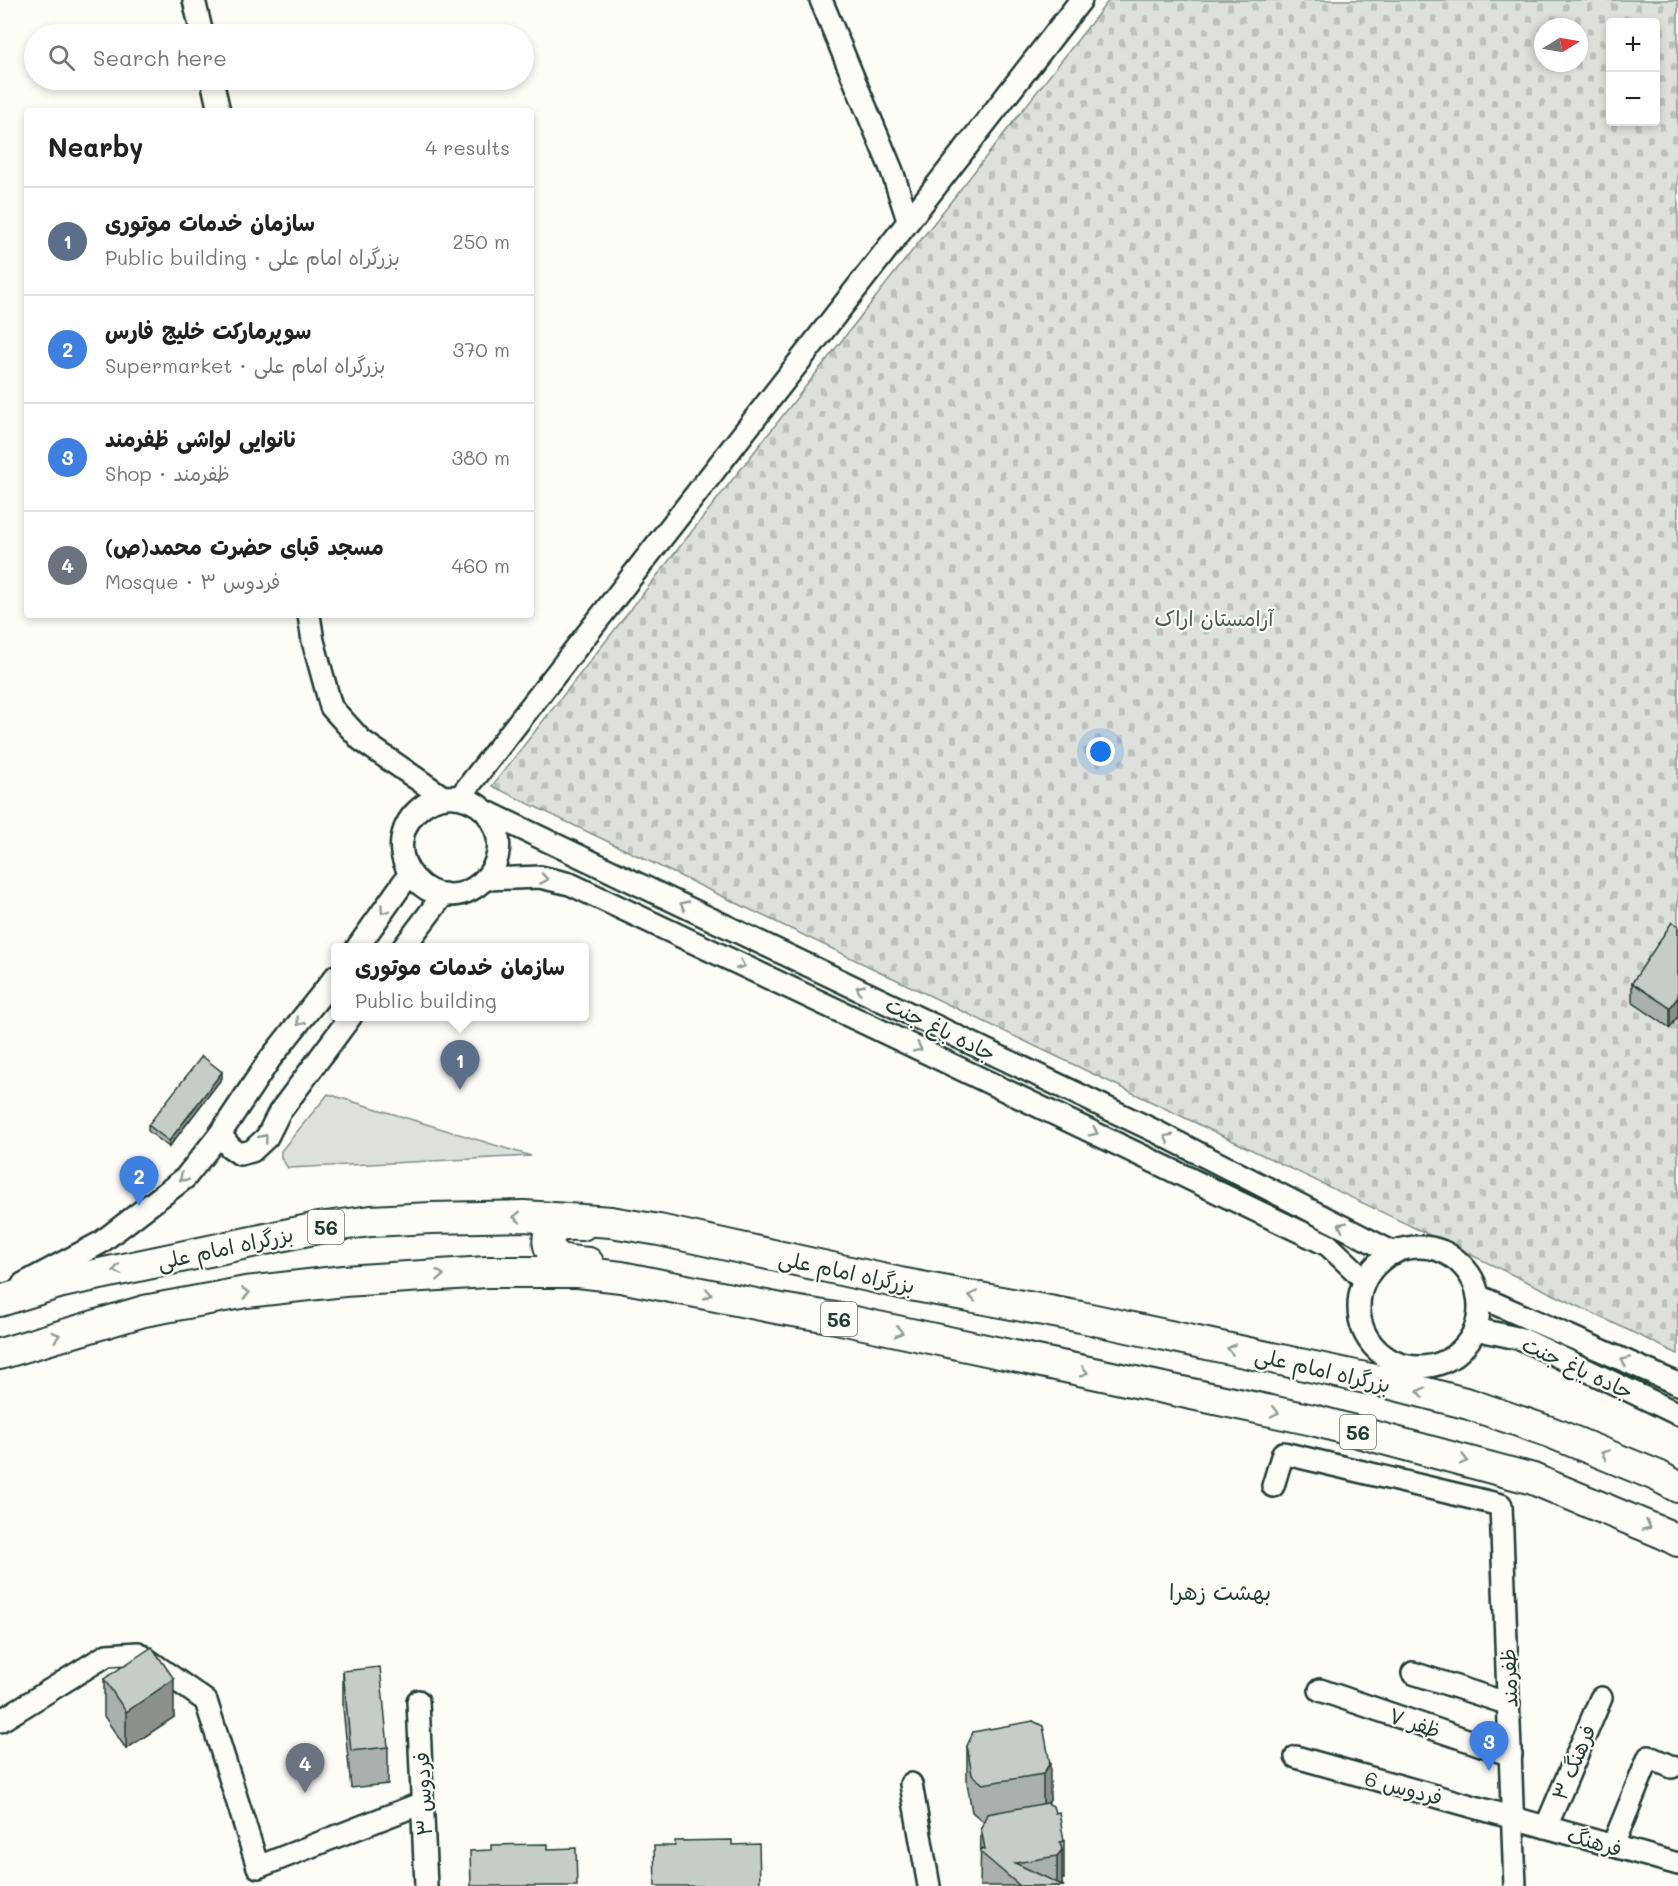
<!DOCTYPE html>
<meta charset="utf-8">
<style>
:root{--surface:#fff;--page:#f6f6f6;--text:#222;--muted:#767676;--line:#e0e0e0;--accent:#7c3aed}
body{margin:0;font-family:Mali,"Playpen Sans Arabic",sans-serif;background:var(--page);color:var(--text)}
.controls{position:absolute;right:18px;top:18px;display:grid;overflow:hidden;border-radius:6px;box-shadow:0 3px 9px #0003}
.controls button{width:54px;height:54px;display:grid;place-items:center;padding:0;border:0;border-bottom:2px solid var(--line);background:var(--surface);color:var(--text);font:30px sans-serif}
.compass{position:absolute;left:1534px;top:18px;width:54px;height:54px;border-radius:50%;background:var(--surface);box-shadow:0 3px 9px #0003;rotate:79deg}
.you{position:absolute;left:1101px;top:752px;width:21px;height:21px;margin:-15px;border:4px solid #fff;border-radius:50%;background:#1a73e8;box-shadow:0 0 0 9px #1a73e833}
.badge{display:grid;place-items:center;width:39px;height:39px;border-radius:50%;background:var(--accent);color:#fff;font-size:20px;font-weight:700}
.pin{position:absolute;translate:-50% -50px;filter:drop-shadow(0 2px 3px #0008)}
.pin::after{content:'';position:absolute;top:32px;width:21px;height:18px;background:inherit;clip-path:polygon(0 0,100% 0,50% 100%)}
.popup{position:absolute;left:331px;top:943px;width:258px;height:78px;box-sizing:border-box;display:grid;place-content:center;border-radius:6px;background:var(--surface);filter:drop-shadow(0 2px 4px #0005);font-size:20px;white-space:nowrap;color:var(--muted)}
.popup b{font-size:22px;color:var(--text)}
.popup::after{content:'';position:absolute;left:50%;top:100%;margin-left:-12px;border:12px solid transparent;border-top-color:var(--surface)}
.list{margin:0;padding:0;list-style:none}
h2{display:flex;justify-content:space-between;align-items:center;height:78px;margin:0;padding:0 24px;font-size:26px}
h2 small{font-size:20px;font-weight:400;color:var(--muted)}
.list li{display:grid;grid-template-columns:39px 1fr auto;gap:18px;align-items:center;box-sizing:border-box;height:108px;padding:0 24px;border-top:2px solid var(--line)}
.list b{display:block;font-size:22px;white-space:nowrap}
.list p{margin:0;font-size:20px;white-space:nowrap;color:var(--muted)}
.list em{font-size:20px;font-style:normal;color:var(--muted)}
.icon{flex:none;width:33px;height:33px;fill:none;stroke:currentColor;stroke-width:2;stroke-linecap:round;stroke-linejoin:round}
.map{position:relative;flex:none;width:1678px;height:1886px;overflow:hidden}
.search{position:absolute;background:var(--surface);box-shadow:0 3px 9px #0003;left:24px;top:24px;width:510px;height:66px;display:flex;align-items:center;gap:15px;box-sizing:border-box;padding:0 21px;border-radius:33px;color:var(--muted);font-size:22px}
.panel{position:absolute;background:var(--surface);box-shadow:0 3px 9px #0003;left:24px;top:108px;width:510px;height:510px;border-radius:6px}
.map>svg:first-child{display:block}
.cemetery{fill:url(#cemetery-stones);stroke:#7e8e88;stroke-width:1.5;fill-rule:evenodd}
.park{fill:#dde0db;stroke:#7e8e88;stroke-width:1.5}
.lines{fill:none;stroke-linecap:round;stroke-linejoin:round}
.minor-casing{stroke:#1f3d34;stroke-width:26}
.highway-casing{stroke:#1f3d34;stroke-width:34}
.minor{stroke:#fdfcf7;stroke-width:21}
.highway{stroke:#fdfcf7;stroke-width:30}
.wall{fill:#aab0ab;stroke:#1f3d34;stroke-width:1.5}
.shaded-wall{fill:#8b908b;stroke:#1f3d34;stroke-width:1.5}
.building{fill:#c6cdc7;stroke:#1f3d34;stroke-width:1.5}
.oneway{stroke:#8e9c96}
.labels{text-anchor:middle;dominant-baseline:central;stroke-width:4.5;stroke-linejoin:round;paint-order:stroke}
.shield{fill:#fdfcf7;stroke:#62766e;stroke-width:1.5}
.shield-label{font-size:20px;font-weight:bold;fill:#1f3d34}
.park-label{font-size:21px;fill:#455e55;stroke:#fdfcf7}
.street-label{font-size:21px;fill:#1f3d34;stroke:#fdfcf7}
.neighbourhood-label{font-size:22px;fill:#1f3d34;stroke:#fdfcf7}
</style>
<div class="map">
<svg width="1678" height="1886" viewBox="0 0 1678 1886">
<defs>
<pattern id="cemetery-stones" width="16" height="16" patternUnits="userSpaceOnUse" patternTransform="scale(1.5)"><rect width="16" height="16" fill="#dde0db"/><path d="M2 7V4a2 2 0 0 1 4 0v3zM10 15v-3a2 2 0 0 1 4 0v3z" fill="#bdc1bd"/></pattern>
</defs>
<rect width="100%" height="100%" fill="#fdfcf7"/>
<filter id="ink" filterUnits="userSpaceOnUse"><feTurbulence type="fractalNoise" baseFrequency=".0167" numOctaves="2"/><feDisplacementMap in="SourceGraphic" scale="12" xChannelSelector="R" yChannelSelector="G"/><feConvolveMatrix kernelMatrix="1 2 1 2 8 2 1 2 1" color-interpolation-filters="sRGB"/></filter>
<g filter="url(#ink)">
<!-- cemetery -->
<path class="cemetery" d="M1109,0h569v1354l-1186,-568zM1610,22h46v100h-46zM1543,27h36v36h-36z"/>
<!-- park -->
<polygon class="park" points="328,1094 531,1156 288,1168 281,1158 281,1151"/>
<g class="lines">
<defs>
<g id="minor">
<polyline points="194,0 202,34"/>
<polyline points="821,0 892,171 908,220"/>
<polyline points="212,80 219,111"/>
<polyline points="309,615 313,641 331,707 361,740 443,797"/>
<polyline points="460,797 1081,0"/>
<path d="M485,811c44,52 -29,115 -71,67 -40,-47 25,-110 71,-67l670,320 239,122"/>
<polyline points="486,879 540,877 570,884 873,1027 1328,1245 1365,1280"/>
<polyline points="357,948 410,873"/>
<polyline points="403,948 444,894"/>
<polyline points="220,1134 230,1147 240,1154 252,1151 267,1137 279,1113 351,1016"/>
<circle cx="1419" cy="1307" r="60"/>
<polyline points="23,1284 100,1243 185,1178 220,1134 270,1059 336,976"/>
<polyline points="1478,1296 1678,1384"/>
<polyline points="1475,1329 1522,1339 1678,1414"/>
<polyline points="1273,1486 1283,1453 1501,1505 1515,1886"/>
<polyline points="1413,1673 1509,1704"/>
<polyline points="1320,1690 1511,1755"/>
<polyline points="418,1701 426,1886"/>
<polyline points="0,1721 107,1655 138,1653 206,1701 258,1867 422,1803"/>
<polyline points="1296,1757 1678,1864"/>
<polyline points="911,1784 929,1886"/>
<polyline points="1546,1827 1601,1698"/>
<polyline points="1613,1845 1649,1757 1672,1767"/>
</g>
<g id="highway">
<path d="M582,1225c-7,0 -17,-1 -24,2 -15,6 -11,24 1,31 8,4 20,4 29,5"/>
<polyline points="0,1301 62,1282 318,1228 371,1221 431,1218 524,1216 611,1222 659,1230 900,1283 1081,1317 1384,1382 1469,1404 1550,1432 1658,1476 1678,1487"/>
<polyline points="0,1354 144,1311 246,1292 344,1281 487,1272 578,1272 621,1277 781,1309 836,1318 1313,1420 1533,1479 1665,1534 1678,1541"/>
</g>
</defs>
<!-- minor casing -->
<use href="#minor" class="minor-casing"/>
<!-- highway casing -->
<use href="#highway" class="highway-casing"/>
<!-- minor -->
<use href="#minor" class="minor"/>
<!-- highway -->
<use href="#highway" class="highway"/>
</g>
<!-- wall -->
<g class="wall">
<polygon points="1678,926 1678,1016 1670,1028 1632,1002 1632,983"/>
<polygon points="222,1078 169,1147 148,1131 148,1125"/>
<polygon points="343,1671 388,1747 388,1784 351,1788 343,1708"/>
<polygon points="104,1679 174,1717 126,1749 104,1716"/>
<polygon points="1033,1721 1050,1800 1048,1803 1055,1813 1064,1841 1064,1879 1062,1879 1062,1885 1064,1886 980,1886 981,1828 984,1822 972,1812 967,1783 967,1746"/>
</g>
<!-- shaded-wall -->
<g class="shaded-wall">
<polygon points="1678,997 1678,1016 1670,1028 1670,1008"/>
<polygon points="222,1072 222,1078 169,1147 169,1141"/>
<polygon points="174,1679 174,1717 126,1749 126,1712"/>
<polygon points="1050,1763 1050,1800 1043,1811 1043,1774"/>
<polygon points="1062,1850 1062,1886 1057,1886 1057,1856"/>
</g>
<!-- building -->
<g class="building">
<polygon points="1672,922 1678,926 1678,997 1670,1008 1632,983"/>
<polygon points="202,1056 222,1072 169,1141 148,1125"/>
<polygon points="152,1647 174,1679 126,1712 104,1679"/>
<polygon points="380,1667 388,1747 351,1751 343,1671"/>
<polygon points="1033,1721 1043,1726 1050,1763 1043,1774 983,1784 972,1775 967,1746 973,1732"/>
<polygon points="1047,1803 1053,1806 1055,1813 1059,1812 1064,1841 1060,1842 1062,1850 1057,1856 1015,1863 1064,1886 1020,1886 980,1852 983,1848 985,1849 981,1828 987,1814"/>
<polygon points="732,1840 732,1845 759,1844 760,1886 655,1886 654,1846 675,1846 675,1841"/>
<polygon points="548,1844 548,1849 576,1848 577,1886 471,1886 470,1851 491,1850 491,1845"/>
</g>
<!-- one-way arrows -->
<defs><path id="oneway-chevron" d="M-2-3.5L2.5 0L-2 3.5" fill="none" stroke-width="1.6" stroke-linecap="round" stroke-linejoin="round" transform="scale(1.5)"/></defs>
<g class="oneway">
<use href="#oneway-chevron" transform="translate(544 879) rotate(9)"/>
<use href="#oneway-chevron" transform="translate(684 905) rotate(-155)"/>
<use href="#oneway-chevron" transform="translate(384 910) rotate(125)"/>
<use href="#oneway-chevron" transform="translate(741 965) rotate(25)"/>
<use href="#oneway-chevron" transform="translate(860 989) rotate(-155)"/>
<use href="#oneway-chevron" transform="translate(300 1022) rotate(128)"/>
<use href="#oneway-chevron" transform="translate(918 1048) rotate(26)"/>
<use href="#oneway-chevron" transform="translate(1094 1132) rotate(26)"/>
<use href="#oneway-chevron" transform="translate(264 1138) rotate(-51)"/>
<use href="#oneway-chevron" transform="translate(1168 1138) rotate(-153)"/>
<use href="#oneway-chevron" transform="translate(183 1178) rotate(137)"/>
<use href="#oneway-chevron" transform="translate(517 1217) rotate(179)"/>
<use href="#oneway-chevron" transform="translate(1342 1226) rotate(-153)"/>
<use href="#oneway-chevron" transform="translate(117 1270) rotate(168)"/>
<use href="#oneway-chevron" transform="translate(440 1275) rotate(-4)"/>
<use href="#oneway-chevron" transform="translate(246 1293) rotate(-8)"/>
<use href="#oneway-chevron" transform="translate(708 1294) rotate(11)"/>
<use href="#oneway-chevron" transform="translate(973 1296) rotate(-170)"/>
<use href="#oneway-chevron" transform="translate(899 1332) rotate(12)"/>
<use href="#oneway-chevron" transform="translate(56 1336) rotate(-17)"/>
<use href="#oneway-chevron" transform="translate(1231 1349) rotate(-168)"/>
<use href="#oneway-chevron" transform="translate(1625 1361) rotate(-156)"/>
<use href="#oneway-chevron" transform="translate(1084 1372) rotate(12)"/>
<use href="#oneway-chevron" transform="translate(1421 1392) rotate(-166)"/>
<use href="#oneway-chevron" transform="translate(1275 1412) rotate(12)"/>
<use href="#oneway-chevron" transform="translate(1605 1454) rotate(-158)"/>
<use href="#oneway-chevron" transform="translate(1464 1460) rotate(15)"/>
<use href="#oneway-chevron" transform="translate(1647 1526) rotate(23)"/>
</g>
</g>
<g class="labels">
<!-- shield labels -->
<g class="shield">
<rect x="308" y="1210" width="36" height="34" rx="4.5"/>
<rect x="821" y="1302" width="36" height="34" rx="4.5"/>
<rect x="1340" y="1415" width="36" height="34" rx="4.5"/>
</g>
<g class="shield-label">
<text x="326" y="1227">56</text>
<text x="839" y="1319">56</text>
<text x="1358" y="1432">56</text>
</g>
<!-- park labels -->
<g class="park-label">
<text x="1214" y="617">آرامستان اراک</text>
</g>
<!-- street labels -->
<g class="street-label">
<text transform="translate(941 1028) rotate(26)">جاده باغ جنت</text>
<text transform="translate(225 1247) rotate(-12)">بزرگراه امام علی</text>
<text transform="translate(847 1271) rotate(12)">بزرگراه امام علی</text>
<text transform="translate(1578 1367) rotate(25)">جاده باغ جنت</text>
<text transform="translate(1323 1369) rotate(13)">بزرگراه امام علی</text>
<text transform="translate(1508 1678) rotate(-92)">ظفرمند</text>
<text transform="translate(1415 1722) rotate(19)">ظفر ۷</text>
<text transform="translate(1573 1762) rotate(-67)">فرهنگ ۳</text>
<text transform="translate(1404 1787) rotate(15)">فردوس 6</text>
<text transform="translate(422 1794) rotate(-92)">فردوس ۳</text>
<text transform="translate(1595 1841) rotate(16)">فرهنگ</text>
</g>
<!-- neighbourhood labels -->
<g class="neighbourhood-label">
<text x="1220" y="1591">بهشت زهرا</text>
</g>
</g>
</svg>
<div class="controls">
<button>+</button>
<button>−</button>
</div>
<svg class="compass" viewBox="-18 -18 36 36"><path d="M0-13l5 13h-10z" fill="#e53935"/><path d="M0 13l5-13h-10z" fill="#767676"/></svg>
<div class="you"></div>
<div class="pin badge" style="left:460px;top:1090px;background:#5c6f8a">1</div>
<div class="popup"><b>سازمان خدمات موتوری</b>Public building</div>
<div class="pin badge" style="left:139px;top:1206px;background:#3f7fe0">2</div>
<div class="pin badge" style="left:1489px;top:1771px;background:#3f7fe0">3</div>
<div class="pin badge" style="left:305px;top:1793px;background:#6b7280">4</div>
<div class="search"><svg class="icon" aria-label="search" viewBox="0 0 24 24"><circle cx="10" cy="10" r="6"/><path d="M15 15l6 6"/></svg>Search here</div>
<section class="panel">
<h2>Nearby<small>4 results</small></h2>
<ul class="list">
<li><span class="badge" style="background:#5c6f8a">1</span><div><b>سازمان خدمات موتوری</b><p>Public building · بزرگراه امام علی</p></div><em>250 m</em></li>
<li><span class="badge" style="background:#3f7fe0">2</span><div><b>سوپرمارکت خلیج فارس</b><p>Supermarket · بزرگراه امام علی</p></div><em>370 m</em></li>
<li><span class="badge" style="background:#3f7fe0">3</span><div><b>نانوایی لواشی ظفرمند</b><p>Shop · ظفرمند</p></div><em>380 m</em></li>
<li><span class="badge" style="background:#6b7280">4</span><div><b>مسجد قبای حضرت محمد‌(ص)</b><p>Mosque · فردوس ۳</p></div><em>460 m</em></li>
</ul>
</section>
</div>
